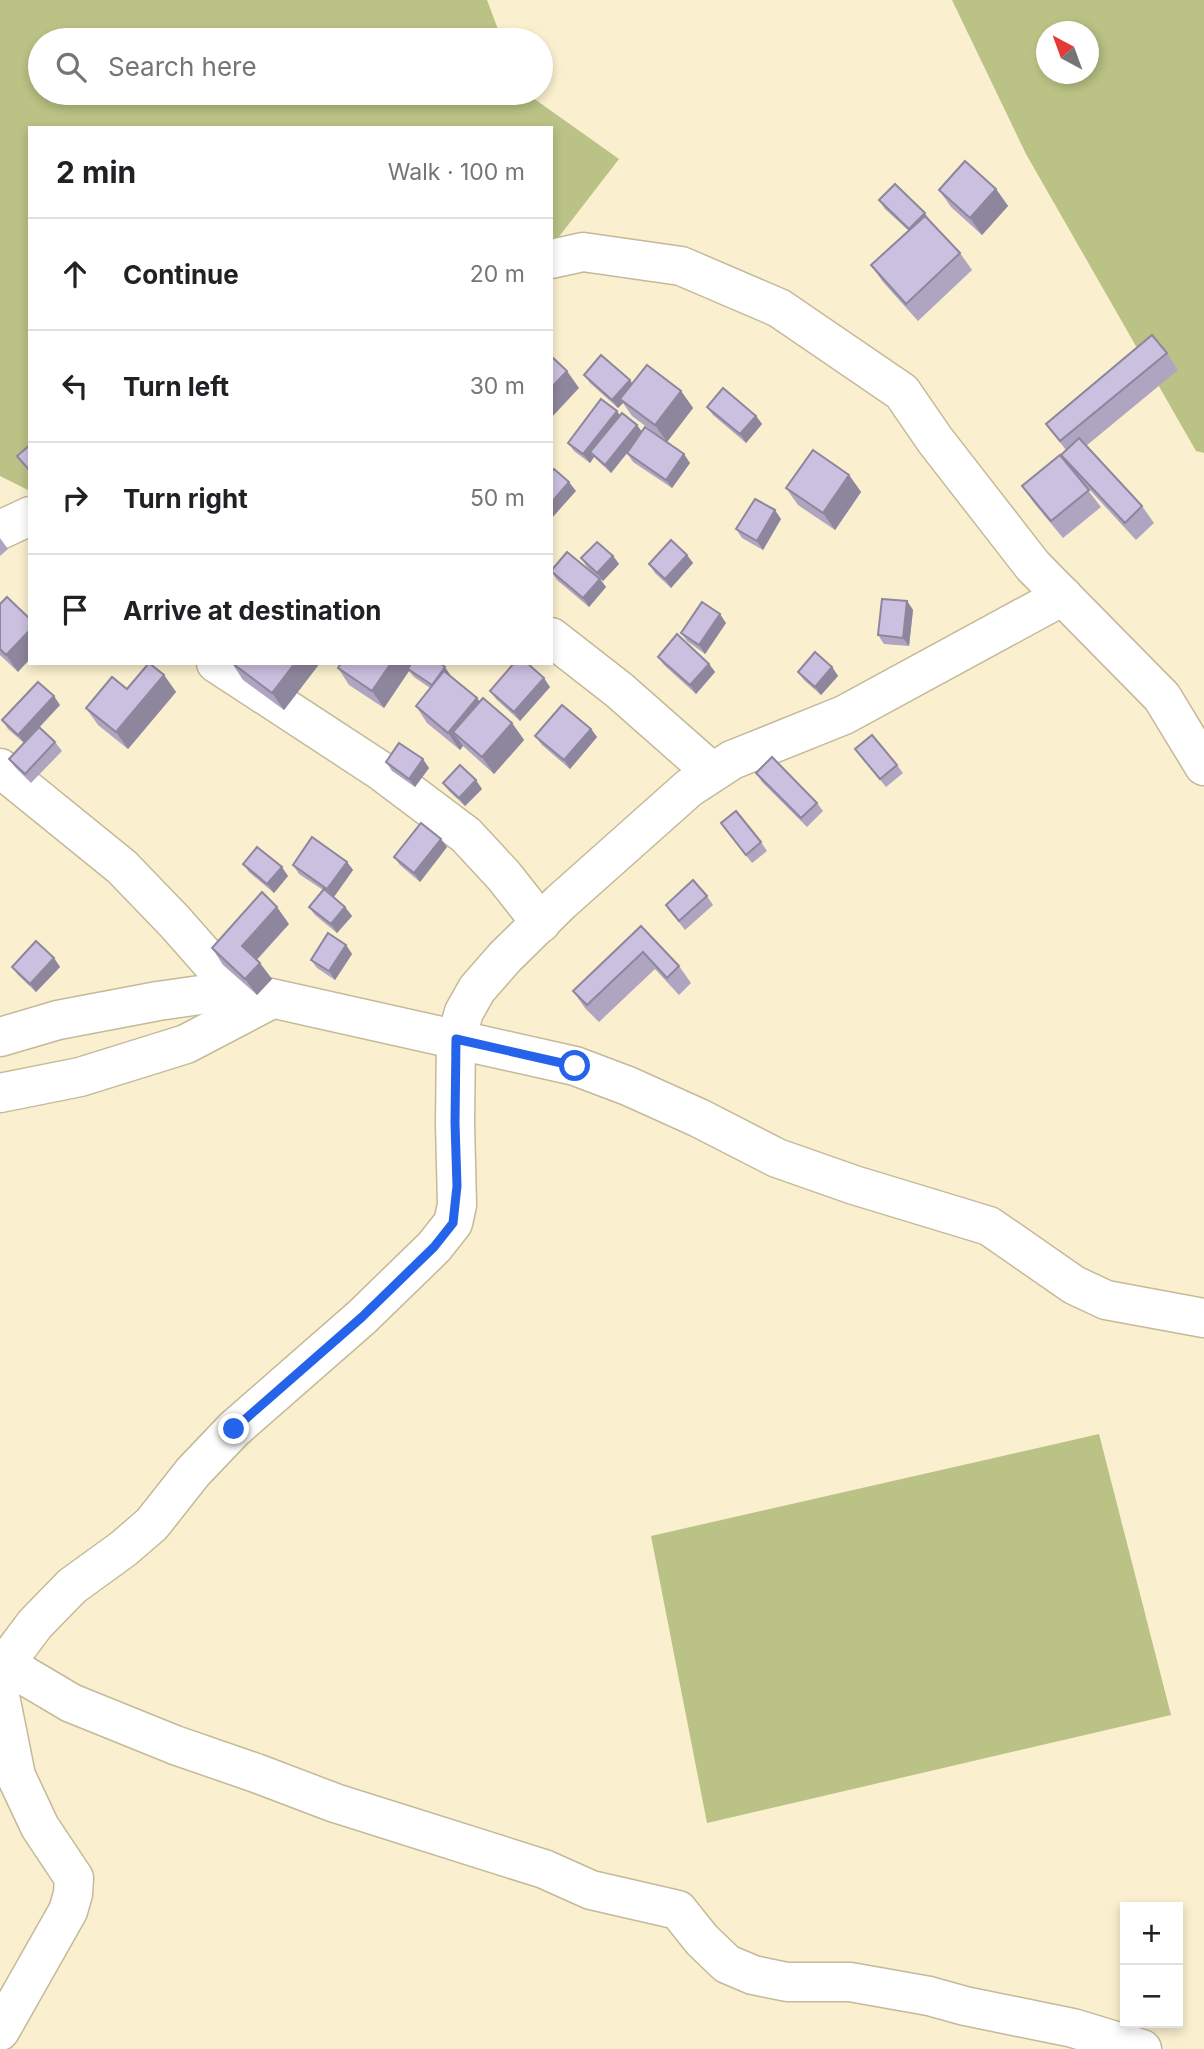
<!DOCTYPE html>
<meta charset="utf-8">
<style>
:root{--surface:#fff;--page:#f2f2f2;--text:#202124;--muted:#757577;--line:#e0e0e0}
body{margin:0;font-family:Inter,sans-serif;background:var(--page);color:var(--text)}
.controls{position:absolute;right:21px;bottom:21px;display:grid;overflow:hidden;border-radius:0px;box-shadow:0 4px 10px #0003}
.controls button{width:63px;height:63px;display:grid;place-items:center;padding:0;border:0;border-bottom:2px solid var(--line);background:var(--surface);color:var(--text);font:35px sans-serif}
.compass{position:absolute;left:1036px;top:21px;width:63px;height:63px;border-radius:50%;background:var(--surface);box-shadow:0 4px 10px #0003;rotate:319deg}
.stop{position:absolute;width:21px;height:21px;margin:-16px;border:5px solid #2563eb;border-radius:50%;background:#fff}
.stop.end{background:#2563eb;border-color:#fff;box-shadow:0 2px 7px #0008}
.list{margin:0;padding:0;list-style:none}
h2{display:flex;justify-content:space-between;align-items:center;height:91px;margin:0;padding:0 28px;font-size:30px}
h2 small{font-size:23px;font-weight:400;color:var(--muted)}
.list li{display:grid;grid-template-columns:46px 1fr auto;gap:21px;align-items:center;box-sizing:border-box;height:112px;padding:0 28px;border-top:2px solid var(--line)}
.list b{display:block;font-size:26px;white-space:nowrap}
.list em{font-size:23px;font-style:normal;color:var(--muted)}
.icon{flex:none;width:38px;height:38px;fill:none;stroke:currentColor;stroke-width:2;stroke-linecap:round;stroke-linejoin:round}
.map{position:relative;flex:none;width:1204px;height:2049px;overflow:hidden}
.search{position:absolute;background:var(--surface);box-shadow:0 4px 10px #0003;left:28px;top:28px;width:525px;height:77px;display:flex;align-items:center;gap:18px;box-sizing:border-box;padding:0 24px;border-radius:38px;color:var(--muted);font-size:26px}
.panel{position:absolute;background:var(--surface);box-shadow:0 4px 10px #0003;left:28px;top:126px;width:525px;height:539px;border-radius:0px}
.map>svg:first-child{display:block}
.green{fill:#bac285;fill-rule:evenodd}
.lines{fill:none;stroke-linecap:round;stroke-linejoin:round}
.minor-casing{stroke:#c4b999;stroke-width:41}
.minor{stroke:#fff;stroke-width:38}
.wall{fill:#afa5c0}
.shaded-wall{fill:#8e869c}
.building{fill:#cbc0df;stroke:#8e869c;stroke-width:2}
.route{stroke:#2563eb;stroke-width:9}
</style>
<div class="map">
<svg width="1204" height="2049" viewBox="0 0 1204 2049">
<rect width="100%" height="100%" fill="#faefce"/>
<!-- green -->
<g class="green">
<polygon points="0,0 487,0 502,40 40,40 40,93 526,93 619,159 551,247 551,128 30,128 30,491 0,476"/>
<path d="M952,0h252v453l-8,-2 -170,-297zM1046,32h42v42h-42z"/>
<polygon points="1099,1434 1171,1715 707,1823 651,1536"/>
</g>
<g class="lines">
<defs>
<g id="minor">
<polyline points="551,259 583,252 681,266 779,308 902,392 935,440 1033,566 1162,697 1204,766"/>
<polyline points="0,530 30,516"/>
<polyline points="551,637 619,690 712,772"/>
<polyline points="216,663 381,771 466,835 504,876 541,923"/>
<polyline points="0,768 122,867 175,922 235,990"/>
<polyline points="0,1037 58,1020 158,1001 235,990 575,1066 628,1086 699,1118 777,1158 854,1185 989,1226 1074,1285 1106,1300 1204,1318"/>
<polyline points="0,1093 80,1077 186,1044 270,1000"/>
<polyline points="0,1661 71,1703 175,1745 256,1773 335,1803 544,1869 591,1890 678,1910 702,1940 727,1964 753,1975 787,1982 850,1982 929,1996 965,2006 1073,2028 1142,2049"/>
<polyline points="0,1692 5,1664 35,1624 72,1586 123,1549 152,1524 193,1472 234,1429 362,1317 434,1247 453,1223 457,1205 455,1123 456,1039 464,1012 477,989 505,957 561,902 689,788 732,760 844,715 1063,596"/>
<polyline points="0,1696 16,1776 40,1827 74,1878 73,1894 68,1911 0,2031"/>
</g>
</defs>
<!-- minor casing -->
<use href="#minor" class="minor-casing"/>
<!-- minor -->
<use href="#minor" class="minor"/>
</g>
<!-- wall -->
<g class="wall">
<polygon points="996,189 1008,206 982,235 951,207 939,190"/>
<polygon points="879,200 925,213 931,222 960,253 972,270 918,321 883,282 871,265 909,231 885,209"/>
<polygon points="1167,353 1178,370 1086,446 1142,506 1154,523 1136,540 1077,476 1101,507 1063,538 1034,503 1022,486 1070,468 1061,455 1066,450 1046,424"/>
<polygon points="584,375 630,380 632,384 681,391 693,408 667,442 632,416 623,403 618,408 590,383"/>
<polygon points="707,407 756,416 762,424 746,443 713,415"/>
<polygon points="620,415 642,432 690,463 672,488 633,462 627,453 611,473 594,457 590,463 574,451 568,443"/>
<polygon points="849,475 861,492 835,530 798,505 786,488"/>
<polygon points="781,519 763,550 742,538 736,529"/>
<polygon points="0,538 8,549 0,556"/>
<polygon points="687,555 693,563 671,588 655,573 649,564"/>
<polygon points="613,556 619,564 603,581 587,567 581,558"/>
<polygon points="551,571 600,579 606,587 589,607 557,580"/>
<polygon points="907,601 913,610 909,646 884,644 878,635"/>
<polygon points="0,604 18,672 0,655"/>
<polygon points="726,623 705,654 687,641 681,633"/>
<polygon points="658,657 709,664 715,672 696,694 664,665"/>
<polygon points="232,663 320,663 284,710 243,680"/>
<polygon points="440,663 451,677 477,698 480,702 512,723 524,740 494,774 463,746 460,750 427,723 416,706 430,688 414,677 409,671 384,708 349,685 338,668"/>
<polygon points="832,667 838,676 821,695 804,680 798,672"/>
<polygon points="164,675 176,692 128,749 98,725 86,708 127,689"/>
<polygon points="550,687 520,721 496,699 490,691"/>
<polygon points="60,705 39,728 55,742 62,751 31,783 15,767 9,759 24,743 8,729 2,720"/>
<polygon points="591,729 597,737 570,769 542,745 535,736"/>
<polygon points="855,749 897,765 903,773 886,787"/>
<polygon points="386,762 429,768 415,787 392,771"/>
<polygon points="756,773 817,803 823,811 807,827 762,782"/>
<polygon points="443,783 482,789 465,806 449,791"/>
<polygon points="721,823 761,842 767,851 752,863"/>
<polygon points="447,847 420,882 400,865 394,857"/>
<polygon points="347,862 353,870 334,897 345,907 352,916 337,933 315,915 309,907 323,890 299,874 293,865"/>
<polygon points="243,864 288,876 274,893 249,872"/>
<polygon points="707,896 713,905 685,930 666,905"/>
<polygon points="289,924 257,960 272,979 257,995 223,965 212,948"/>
<polygon points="641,926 679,966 691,983 679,995 655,969 599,1022 585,1008 573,991"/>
<polygon points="346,945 352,954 335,980 317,968 311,960"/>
<polygon points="54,958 60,967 36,992 18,975 12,967"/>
</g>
<!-- shaded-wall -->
<g class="shaded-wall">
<polygon points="996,189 1008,206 982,235 970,218"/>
<polygon points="567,371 579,388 551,418 551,388"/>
<polygon points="630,380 636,389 620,399 623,403 618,408 612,400"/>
<polygon points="681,391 693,408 667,442 655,425"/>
<polygon points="617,411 623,419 590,452 594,457 590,463 583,454"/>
<polygon points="756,416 762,424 746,443 740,434"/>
<polygon points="637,425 643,433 611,473 605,465"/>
<polygon points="684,454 690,463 672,488 666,480"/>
<polygon points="849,475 861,492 835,530 823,513"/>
<polygon points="569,482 576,491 551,519 551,503"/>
<polygon points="775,510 781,519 763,550 757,541"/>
<polygon points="687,555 693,563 671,588 665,579"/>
<polygon points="613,556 619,564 603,581 597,573"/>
<polygon points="600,579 606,587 589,607 583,598"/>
<polygon points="907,601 913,610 909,646 903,638"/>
<polygon points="720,614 726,623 705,654 699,645"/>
<polygon points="30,630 30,659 18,672 6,655"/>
<polygon points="295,663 320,663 284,710 272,693"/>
<polygon points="391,663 414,663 408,669 409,671 384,708 372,691"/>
<polygon points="709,664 715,672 696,694 690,685"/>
<polygon points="445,667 451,676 438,694 432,685"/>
<polygon points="832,667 838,676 821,695 815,687"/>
<polygon points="164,675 176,692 128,749 116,732"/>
<polygon points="544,678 550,687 520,721 514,712"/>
<polygon points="54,696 60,705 24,743 18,735"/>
<polygon points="477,698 489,715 453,732 463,746 460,750 448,733"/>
<polygon points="512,723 524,740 494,774 482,757"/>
<polygon points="591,729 597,737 570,769 564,760"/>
<polygon points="423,759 429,768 415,787 409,779"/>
<polygon points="476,780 482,789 465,806 459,798"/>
<polygon points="441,839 447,847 420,882 414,873"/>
<polygon points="347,862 353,870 333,898 327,889"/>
<polygon points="282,867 288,876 274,893 267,884"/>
<polygon points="277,907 289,924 253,963 242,946"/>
<polygon points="345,907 352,916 337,933 331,924"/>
<polygon points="346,945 352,954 335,980 329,971"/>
<polygon points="54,958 60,967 36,992 30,984"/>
<polygon points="260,963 272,979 257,995 245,979"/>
</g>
<!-- building -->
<g class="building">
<polygon points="965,161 996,189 970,218 939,190"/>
<polygon points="895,184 925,213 909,229 879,200"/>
<polygon points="925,216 960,253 906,304 871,265"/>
<polygon points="1152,335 1167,353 1060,441 1046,424"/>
<polygon points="601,355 630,380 612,400 584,375"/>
<polygon points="551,356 567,371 551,388"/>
<polygon points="647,365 681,391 655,425 620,399"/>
<polygon points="723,388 756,416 740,434 707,407"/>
<polygon points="601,399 617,411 583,454 568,443"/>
<polygon points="622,413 637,425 605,465 590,452"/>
<polygon points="645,427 684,454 666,480 627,453"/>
<polygon points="1079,438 1142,506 1125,523 1061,455"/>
<polygon points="30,445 30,471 17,456"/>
<polygon points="813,450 849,475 823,513 786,488"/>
<polygon points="1060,455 1089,490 1051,521 1022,486"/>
<polygon points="554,469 569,482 551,503 551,472"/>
<polygon points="755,499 775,510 757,541 736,529"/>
<polygon points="671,540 687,555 665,579 649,564"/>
<polygon points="597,542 613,556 597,573 581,558"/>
<polygon points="567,552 600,579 583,598 551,571"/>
<polygon points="7,597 30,619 30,630 6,655 0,649 0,604"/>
<polygon points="882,599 907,601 903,638 878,635"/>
<polygon points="702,602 720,614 699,645 681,633"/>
<polygon points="677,634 709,664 690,685 658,657"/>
<polygon points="815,652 832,667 815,687 798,672"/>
<polygon points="149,663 164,675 116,732 86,708 112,677 127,689"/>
<polygon points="232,663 295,663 272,693"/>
<polygon points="341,663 391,663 372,691 338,668"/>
<polygon points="411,663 440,663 445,667 432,685 408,669"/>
<polygon points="514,663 527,663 544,678 514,712 490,691"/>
<polygon points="444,671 477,698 448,733 416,706"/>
<polygon points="38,682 54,696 18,735 2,720"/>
<polygon points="483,698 512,723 482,757 453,732"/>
<polygon points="562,705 591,729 564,760 535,736"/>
<polygon points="39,727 55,742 25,774 9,759"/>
<polygon points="872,735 897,765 880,779 855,749"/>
<polygon points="399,743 423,759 409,779 386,762"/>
<polygon points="772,757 817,803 801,818 756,773"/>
<polygon points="460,765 476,780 459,798 443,783"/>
<polygon points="736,811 761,842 746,855 721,823"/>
<polygon points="421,823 441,839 414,873 394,857"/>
<polygon points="312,837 347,862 327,889 293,865"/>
<polygon points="257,847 282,867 267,884 243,864"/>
<polygon points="693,880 707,896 679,921 666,905"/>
<polygon points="324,889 345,907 331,924 309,907"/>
<polygon points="262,892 277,907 242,946 260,963 245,979 212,948"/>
<polygon points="641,926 679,966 667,978 643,952 587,1005 573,991"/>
<polygon points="328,933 346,945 329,971 311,960"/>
<polygon points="36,941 54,958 30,984 12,967"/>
</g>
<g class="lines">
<!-- route -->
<polyline class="route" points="234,1429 362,1317 434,1247 453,1223 457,1186 455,1123 456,1039 575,1066"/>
</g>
</svg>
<div class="controls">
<button>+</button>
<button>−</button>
</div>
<svg class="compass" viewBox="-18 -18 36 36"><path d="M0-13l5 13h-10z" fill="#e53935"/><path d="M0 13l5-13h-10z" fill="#757577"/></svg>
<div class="stop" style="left:575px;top:1066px"></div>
<div class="stop end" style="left:234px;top:1429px"></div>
<div class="search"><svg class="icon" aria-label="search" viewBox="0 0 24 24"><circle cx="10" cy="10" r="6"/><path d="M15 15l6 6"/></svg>Search here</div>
<section class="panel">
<h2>2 min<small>Walk · 100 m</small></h2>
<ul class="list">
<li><svg class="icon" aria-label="ahead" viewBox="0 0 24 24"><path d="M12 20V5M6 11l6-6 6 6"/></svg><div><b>Continue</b></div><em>20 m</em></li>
<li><svg class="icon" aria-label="left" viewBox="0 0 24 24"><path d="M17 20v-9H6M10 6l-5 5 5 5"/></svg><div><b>Turn left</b></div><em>30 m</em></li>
<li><svg class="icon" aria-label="right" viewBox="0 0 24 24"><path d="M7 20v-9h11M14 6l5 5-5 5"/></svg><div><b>Turn right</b></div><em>50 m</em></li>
<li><svg class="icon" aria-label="arrive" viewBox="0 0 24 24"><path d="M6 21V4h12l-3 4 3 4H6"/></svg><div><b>Arrive at destination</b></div></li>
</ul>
</section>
</div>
